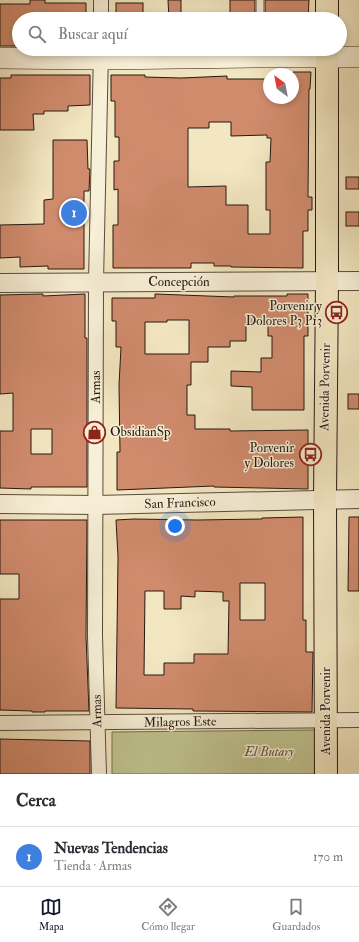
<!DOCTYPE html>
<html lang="es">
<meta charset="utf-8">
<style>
:root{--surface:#fff;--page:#f2f2f3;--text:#2b2b33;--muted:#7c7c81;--line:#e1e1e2;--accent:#111827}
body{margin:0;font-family:"IM FELL Double Pica",serif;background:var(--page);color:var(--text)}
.compass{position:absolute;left:263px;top:68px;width:36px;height:36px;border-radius:50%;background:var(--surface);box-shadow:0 2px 6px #0003;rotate:328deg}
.you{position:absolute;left:175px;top:526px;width:14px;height:14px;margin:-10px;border:3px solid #fff;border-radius:50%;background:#1a73e8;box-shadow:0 0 0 6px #1a73e833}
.badge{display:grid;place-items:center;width:26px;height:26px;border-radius:50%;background:var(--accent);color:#fff;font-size:13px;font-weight:700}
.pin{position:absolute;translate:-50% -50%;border:2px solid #fff;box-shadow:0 1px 4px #0006}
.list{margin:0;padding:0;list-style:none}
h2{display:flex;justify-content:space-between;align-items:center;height:52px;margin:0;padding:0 16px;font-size:17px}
h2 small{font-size:13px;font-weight:400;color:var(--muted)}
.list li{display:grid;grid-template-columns:26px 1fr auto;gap:12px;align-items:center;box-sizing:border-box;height:60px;padding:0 16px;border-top:1px solid var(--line)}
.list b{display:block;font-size:15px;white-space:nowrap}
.list p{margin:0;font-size:13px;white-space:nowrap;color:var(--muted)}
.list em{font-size:13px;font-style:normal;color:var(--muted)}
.icon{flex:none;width:22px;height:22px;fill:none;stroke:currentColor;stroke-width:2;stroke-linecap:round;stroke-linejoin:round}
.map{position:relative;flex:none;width:359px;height:774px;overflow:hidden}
.search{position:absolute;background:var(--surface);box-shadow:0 2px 6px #0003;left:12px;right:12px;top:12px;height:44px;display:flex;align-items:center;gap:10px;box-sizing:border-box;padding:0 14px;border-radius:22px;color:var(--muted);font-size:15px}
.sheet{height:112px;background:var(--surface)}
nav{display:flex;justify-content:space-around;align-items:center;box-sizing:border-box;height:56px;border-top:1px solid var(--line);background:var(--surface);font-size:11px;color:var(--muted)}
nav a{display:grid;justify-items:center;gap:2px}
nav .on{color:var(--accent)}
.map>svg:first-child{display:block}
.green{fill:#bfc490;stroke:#726e50}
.building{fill:#d08b6d;stroke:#241811;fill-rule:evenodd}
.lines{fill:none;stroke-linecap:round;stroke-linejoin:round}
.service-casing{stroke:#584c3d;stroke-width:8}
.minor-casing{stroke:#584c3d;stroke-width:16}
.tertiary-casing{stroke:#584c3d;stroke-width:20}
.secondary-casing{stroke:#241811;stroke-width:22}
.primary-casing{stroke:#241811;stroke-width:24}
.service{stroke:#f7efd7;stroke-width:7}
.minor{stroke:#f7efd7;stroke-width:14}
.tertiary{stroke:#f7efd7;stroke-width:18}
.secondary{stroke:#f7efd7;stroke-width:21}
.primary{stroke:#f3e7c2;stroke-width:22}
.labels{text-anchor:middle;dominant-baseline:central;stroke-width:3;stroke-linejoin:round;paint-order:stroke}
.street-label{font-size:13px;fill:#241811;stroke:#f7efd7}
.poi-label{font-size:13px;fill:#241811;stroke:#f7efd7;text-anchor:end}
.park-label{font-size:13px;font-style:italic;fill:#5a543d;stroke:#f7efd7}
</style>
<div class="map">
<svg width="359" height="774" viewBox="0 0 359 774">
<rect width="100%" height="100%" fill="#f3e7c2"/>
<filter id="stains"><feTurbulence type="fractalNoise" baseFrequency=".005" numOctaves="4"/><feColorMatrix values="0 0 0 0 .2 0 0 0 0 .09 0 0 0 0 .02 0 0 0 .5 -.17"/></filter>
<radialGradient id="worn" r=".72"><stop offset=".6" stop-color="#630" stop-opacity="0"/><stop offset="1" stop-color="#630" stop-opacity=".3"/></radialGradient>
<!-- green -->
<polygon class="green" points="315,730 315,774 112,774 112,732"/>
<!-- building -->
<g class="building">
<polygon points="30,0 45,0 45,3 86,3 86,19 19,19 19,46 0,46 0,4 30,4"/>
<polygon points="168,0 181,0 181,19 169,19"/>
<rect x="230" y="0" width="25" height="19"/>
<polygon points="265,0 309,0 308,19 265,19"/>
<rect x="116" y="3" width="27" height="16"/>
<path d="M293,72h18l-1,17h-1l-1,108h4v13h-4v21h-5v37l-72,-1v-1h-17v-3h-23v5h-78v-43h5v-36l-4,1v-29h5v-24h-4v-36h-4v-26h34v2l36,1 46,-2v3h42v19h24zM209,122h22v14l36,-1v3h4l-1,24h-4v48h4v24h-22v-29h-22v-19l-38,1v-59h21z"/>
<polygon points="11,75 90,75 90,105 68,106 68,111 44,111 44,114 33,114 34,130 0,130 0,78 11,78"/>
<polygon points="53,140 87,140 88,169 90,169 89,191 84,191 84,269 48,269 48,266 20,267 20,257 0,258 0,225 44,224 44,200 53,199"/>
<rect x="346" y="177" width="13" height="12"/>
<rect x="346" y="212" width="13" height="14"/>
<path d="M43,294v2l42,-2v44h2v149h-56v2l-31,-1v-57h13v-38l-13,1v-99zM31,429h21v25h-21z"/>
<path d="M155,294l79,3v-1h53v-2h21v42h-4v74h-52v-23l-21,-1v-15l30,1v-14h11v-22h-4v-13h-22v18h-16v6h-22v15h-17v23h-4v30h8v14h35v2l78,-1v59l-94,-2v-1l-97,4v-38h3l-1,-67 2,-38h-5v-26h-4v-23h43zM167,320h22v34h-44v-32h22z"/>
<rect x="348" y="394" width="11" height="15"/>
<path d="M303,517v103h3v32h7l-1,60 -119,-1v-2l-77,-1 2,-151 -2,-37 18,-1 63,1 65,-1v-1zM240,583h25v37h-25zM145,591h19v18h17v-13l14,1v-6l28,1v9h6l-1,53h-34v9h-30v12h-20z"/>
<polygon points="349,517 359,517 359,591 348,591"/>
<polygon points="0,520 87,520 86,636 89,711 45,711 45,712 32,712 32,711 0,710 0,599 19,599 19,574 0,574"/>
<polygon points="0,739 90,741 90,774 0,774"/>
</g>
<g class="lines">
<defs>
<polyline id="service" points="260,0 260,19"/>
<g id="minor">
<polyline points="101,19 101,0"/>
<polyline points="0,723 359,720"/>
<polyline points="99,774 95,636 96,282 101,51"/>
</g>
<g id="tertiary">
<polyline points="0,283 359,281"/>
<polyline points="0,504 95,505 359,499"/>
</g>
<polyline id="secondary" points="0,58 101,59 261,57 359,57"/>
<g id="primary">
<polyline points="327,0 327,19"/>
<polyline points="326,774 325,498 327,281 327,49"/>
</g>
</defs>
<!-- service casing -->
<use href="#service" class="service-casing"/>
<!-- minor casing -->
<use href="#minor" class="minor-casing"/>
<!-- tertiary casing -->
<use href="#tertiary" class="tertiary-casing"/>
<!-- secondary casing -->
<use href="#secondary" class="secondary-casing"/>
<!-- primary casing -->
<use href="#primary" class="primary-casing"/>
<!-- service -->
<use href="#service" class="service"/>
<!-- minor -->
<use href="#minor" class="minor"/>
<!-- tertiary -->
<use href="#tertiary" class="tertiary"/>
<!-- secondary -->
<use href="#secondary" class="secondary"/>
<!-- primary -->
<use href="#primary" class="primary"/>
</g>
<!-- icons -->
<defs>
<symbol id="bus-ring" viewBox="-11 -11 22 22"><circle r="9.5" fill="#f7efd7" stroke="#8f2418" stroke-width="1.5"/><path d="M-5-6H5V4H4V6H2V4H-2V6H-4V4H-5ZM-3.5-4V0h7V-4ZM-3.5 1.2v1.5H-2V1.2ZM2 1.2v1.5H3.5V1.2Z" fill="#8f2418"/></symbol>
<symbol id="shop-ring" viewBox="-11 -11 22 22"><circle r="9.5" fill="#f7efd7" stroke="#8f2418" stroke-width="1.5"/><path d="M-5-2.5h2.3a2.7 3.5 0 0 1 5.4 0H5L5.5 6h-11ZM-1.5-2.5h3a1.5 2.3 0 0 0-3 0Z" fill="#8f2418"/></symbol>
</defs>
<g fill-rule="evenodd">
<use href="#bus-ring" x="324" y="300" width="25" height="25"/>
<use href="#shop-ring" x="82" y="420" width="25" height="25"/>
<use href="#bus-ring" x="298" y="442" width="25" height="25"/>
</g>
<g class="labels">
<!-- street labels -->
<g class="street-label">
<text x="179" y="282">Concepción</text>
<text transform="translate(96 387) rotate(-90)">Armas</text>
<text transform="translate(325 387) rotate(-89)">Avenida Porvenir</text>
<text transform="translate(180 503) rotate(-2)">San Francisco</text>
<text transform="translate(97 711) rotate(-91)">Armas</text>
<text transform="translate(326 711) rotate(-90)">Avenida Porvenir</text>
<text transform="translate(180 722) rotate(-1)">Milagros Este</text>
</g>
<!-- poi labels -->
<g class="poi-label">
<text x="322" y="306">Porvenir y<tspan x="322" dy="15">Dolores P3 P13</tspan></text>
<text x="110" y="432" text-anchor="start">ObsidianSp</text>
<text x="294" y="448">Porvenir<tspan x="294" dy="15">y Dolores</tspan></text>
</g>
<!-- park labels -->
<g class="park-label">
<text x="269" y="752">El Butary</text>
</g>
</g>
<rect width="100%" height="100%" filter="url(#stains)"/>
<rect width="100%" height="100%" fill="url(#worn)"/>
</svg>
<svg class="compass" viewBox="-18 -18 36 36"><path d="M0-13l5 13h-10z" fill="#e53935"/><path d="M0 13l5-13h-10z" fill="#7c7c81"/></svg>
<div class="you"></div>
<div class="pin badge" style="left:74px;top:213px;background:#3f7fe0">1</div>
<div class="search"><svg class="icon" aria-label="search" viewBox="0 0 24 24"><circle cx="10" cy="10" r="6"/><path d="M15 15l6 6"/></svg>Buscar aquí</div>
</div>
<section class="sheet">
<h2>Cerca<small></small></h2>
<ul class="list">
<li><span class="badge" style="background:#3f7fe0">1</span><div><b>Nuevas Tendencias</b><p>Tienda · Armas</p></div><em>170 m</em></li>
</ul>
</section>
<nav>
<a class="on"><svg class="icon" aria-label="map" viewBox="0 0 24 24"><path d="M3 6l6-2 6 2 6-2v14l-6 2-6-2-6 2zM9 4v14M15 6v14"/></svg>Mapa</a>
<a><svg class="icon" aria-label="directions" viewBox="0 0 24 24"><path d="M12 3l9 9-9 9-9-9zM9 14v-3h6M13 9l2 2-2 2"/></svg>Cómo llegar</a>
<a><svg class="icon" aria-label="saved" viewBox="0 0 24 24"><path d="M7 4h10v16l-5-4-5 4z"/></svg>Guardados</a>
</nav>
